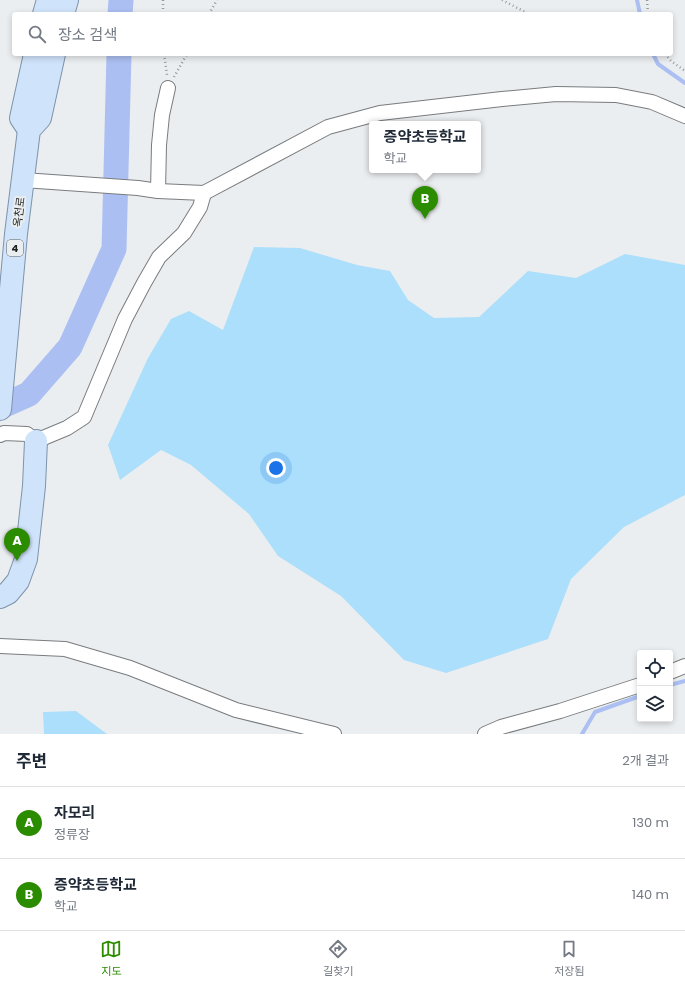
<!DOCTYPE html>
<html lang="ko">
<meta charset="utf-8">
<style>
:root{--surface:#fff;--page:#f2f2f3;--text:#1f2937;--muted:#747a83;--line:#e0e1e3;--accent:#2b8c00}
body{margin:0;font-family:Poppins,"Noto Sans KR",sans-serif;background:var(--page);color:var(--text)}
.controls{position:absolute;right:12px;bottom:12px;display:grid;overflow:hidden;border-radius:4px;box-shadow:0 2px 6px #0003}
.controls button{width:36px;height:36px;display:grid;place-items:center;padding:0;border:0;border-bottom:1px solid var(--line);background:var(--surface);color:var(--text);font:20px sans-serif}
.you{position:absolute;left:276px;top:468px;width:14px;height:14px;margin:-10px;border:3px solid #fff;border-radius:50%;background:#1a73e8;box-shadow:0 0 0 6px #1a73e833}
.badge{display:grid;place-items:center;width:26px;height:26px;border-radius:50%;background:var(--accent);color:#fff;font-size:13px;font-weight:700}
.pin{position:absolute;translate:-50% -33px;filter:drop-shadow(0 1px 2px #0008)}
.pin::after{content:'';position:absolute;top:21px;width:14px;height:12px;background:inherit;clip-path:polygon(0 0,100% 0,50% 100%)}
.popup{position:absolute;left:369px;top:121px;width:112px;height:52px;box-sizing:border-box;display:grid;place-content:center;border-radius:4px;background:var(--surface);filter:drop-shadow(0 1px 3px #0005);font-size:13px;white-space:nowrap;color:var(--muted)}
.popup b{font-size:15px;color:var(--text)}
.popup::after{content:'';position:absolute;left:50%;top:100%;margin-left:-8px;border:8px solid transparent;border-top-color:var(--surface)}
.list{margin:0;padding:0;list-style:none}
h2{display:flex;justify-content:space-between;align-items:center;height:52px;margin:0;padding:0 16px;font-size:17px}
h2 small{font-size:13px;font-weight:400;color:var(--muted)}
.list li{display:grid;grid-template-columns:26px 1fr auto;gap:12px;align-items:center;box-sizing:border-box;height:72px;padding:0 16px;border-top:1px solid var(--line)}
.list b{display:block;font-size:15px;white-space:nowrap}
.list p{margin:0;font-size:13px;white-space:nowrap;color:var(--muted)}
.list em{font-size:13px;font-style:normal;color:var(--muted)}
.icon{flex:none;width:22px;height:22px;fill:none;stroke:currentColor;stroke-width:2;stroke-linecap:round;stroke-linejoin:round}
.map{position:relative;flex:none;width:685px;height:734px;overflow:hidden}
.search{position:absolute;background:var(--surface);box-shadow:0 2px 6px #0003;left:12px;right:12px;top:12px;height:44px;display:flex;align-items:center;gap:10px;box-sizing:border-box;padding:0 14px;border-radius:4px;color:var(--muted);font-size:15px}
.sheet{height:196px;background:var(--surface)}
nav{display:flex;justify-content:space-around;align-items:center;box-sizing:border-box;height:56px;border-top:1px solid var(--line);background:var(--surface);font-size:11px;color:var(--muted)}
nav a{display:grid;justify-items:center;gap:2px}
nav .on{color:var(--accent)}
.map>svg:first-child{display:block}
.green{fill:#acdffb}
.lines{fill:none;stroke-linecap:round;stroke-linejoin:round}
.stream{stroke:#acbff2;stroke-width:4}
.river{stroke:#acbff2;stroke-width:25}
.street-casing{stroke:#797c7e;stroke-width:16}
.primary-casing{stroke:#7d93ab;stroke-width:24}
.path{stroke:#999b9d;stroke-width:2.5;stroke-dasharray:1 3;stroke-linecap:butt}
.street{stroke:#fff;stroke-width:14}
.primary{stroke:#cfe3fa;stroke-width:22}
.labels{text-anchor:middle;dominant-baseline:central;stroke-width:4;stroke-linejoin:round;paint-order:stroke}
.shield{fill:#ebeef0;stroke:#5c5e5f;stroke-width:1}
.shield-label{font-size:10px;font-weight:bold;fill:#1f2121}
.street-label{font-size:11px;fill:#1f2121;stroke:#ebeef0}
</style>
<div class="map">
<svg width="685" height="734" viewBox="0 0 685 734">
<rect width="100%" height="100%" fill="#ebeef0"/>
<!-- green -->
<g class="green">
<polygon points="254,247 300,248 357,265 390,271 408,300 434,318 479,317 528,271 576,278 625,254 685,265 685,495 624,527 571,579 548,639 446,673 404,660 341,596 278,556 249,514 191,465 161,450 120,480 108,445 148,358 171,319 189,311 223,330"/>
<polygon points="76,711 107,734 44,734 43,712"/>
</g>
<g class="lines">
<!-- stream -->
<g class="stream">
<polyline points="637,0 640,14"/>
<polyline points="653,54 658,64 685,83"/>
<polyline points="670,685 685,681"/>
<polyline points="582,734 595,712 640,696"/>
</g>
<!-- river -->
<g class="river">
<polyline points="120,14 121,0"/>
<polyline points="0,407 29,394 70,347 114,249 119,54"/>
</g>
<defs>
<g id="street">
<polyline points="23,180 138,188 158,191 204,193 328,127 380,113 502,99 556,94 616,95 652,102 685,116"/>
<polyline points="158,191 159,145 162,115 168,88"/>
<polyline points="0,435 4,433 27,434 36,441 67,428 84,417 125,319 144,283 159,257 184,233 200,207 204,193"/>
<polyline points="0,646 65,649 130,668 236,710 334,734"/>
<polyline points="670,672 685,666"/>
<polyline points="485,734 501,727 560,711 640,685"/>
</g>
<g id="primary">
<polyline points="44,14 48,0"/>
<polyline points="63,14 67,0"/>
<polyline points="29,130 21,118 35,54"/>
<polyline points="0,409 16,234 29,130 40,118 54,54"/>
<polyline points="0,597 8,593 18,581 26,559 34,486 36,441"/>
</g>
</defs>
<!-- street casing -->
<use href="#street" class="street-casing"/>
<!-- primary casing -->
<use href="#primary" class="primary-casing"/>
<!-- path -->
<g class="path">
<polyline points="163,0 163,14"/>
<polyline points="502,0 529,14"/>
<polyline points="647,0 648,14"/>
<polyline points="209,14 217,0"/>
<polyline points="164,54 167,75"/>
<polyline points="665,54 671,61 685,71"/>
<polyline points="174,77 187,54"/>
</g>
<!-- street -->
<use href="#street" class="street"/>
<!-- primary -->
<use href="#primary" class="primary"/>
</g>
<g class="labels">
<!-- shield labels -->
<rect class="shield" x="7" y="240" width="16" height="16" rx="3"/>
<g class="shield-label">
<text x="15" y="248">4</text>
</g>
<!-- street labels -->
<g class="street-label">
<text transform="translate(19 212) rotate(-83)">옥천로</text>
</g>
</g>
</svg>
<div class="controls">
<button><svg class="icon" aria-label="locate" viewBox="0 0 24 24"><circle cx="12" cy="12" r="6"/><path d="M12 2v4M12 18v4M2 12h4M18 12h4"/></svg></button>
<button><svg class="icon" aria-label="layers" viewBox="0 0 24 24"><path d="M12 4l9 5-9 5-9-5zM3 14l9 5 9-5"/></svg></button>
</div>
<div class="you"></div>
<div class="pin badge" style="left:17px;top:561px">A</div>
<div class="pin badge" style="left:425px;top:219px">B</div>
<div class="popup"><b>증약초등학교</b>학교</div>
<div class="search"><svg class="icon" aria-label="search" viewBox="0 0 24 24"><circle cx="10" cy="10" r="6"/><path d="M15 15l6 6"/></svg>장소 검색</div>
</div>
<section class="sheet">
<h2>주변<small>2개 결과</small></h2>
<ul class="list">
<li><span class="badge">A</span><div><b>자모리</b><p>정류장</p></div><em>130 m</em></li>
<li><span class="badge">B</span><div><b>증약초등학교</b><p>학교</p></div><em>140 m</em></li>
</ul>
</section>
<nav>
<a class="on"><svg class="icon" aria-label="map" viewBox="0 0 24 24"><path d="M3 6l6-2 6 2 6-2v14l-6 2-6-2-6 2zM9 4v14M15 6v14"/></svg>지도</a>
<a><svg class="icon" aria-label="directions" viewBox="0 0 24 24"><path d="M12 3l9 9-9 9-9-9zM9 14v-3h6M13 9l2 2-2 2"/></svg>길찾기</a>
<a><svg class="icon" aria-label="saved" viewBox="0 0 24 24"><path d="M7 4h10v16l-5-4-5 4z"/></svg>저장됨</a>
</nav>
